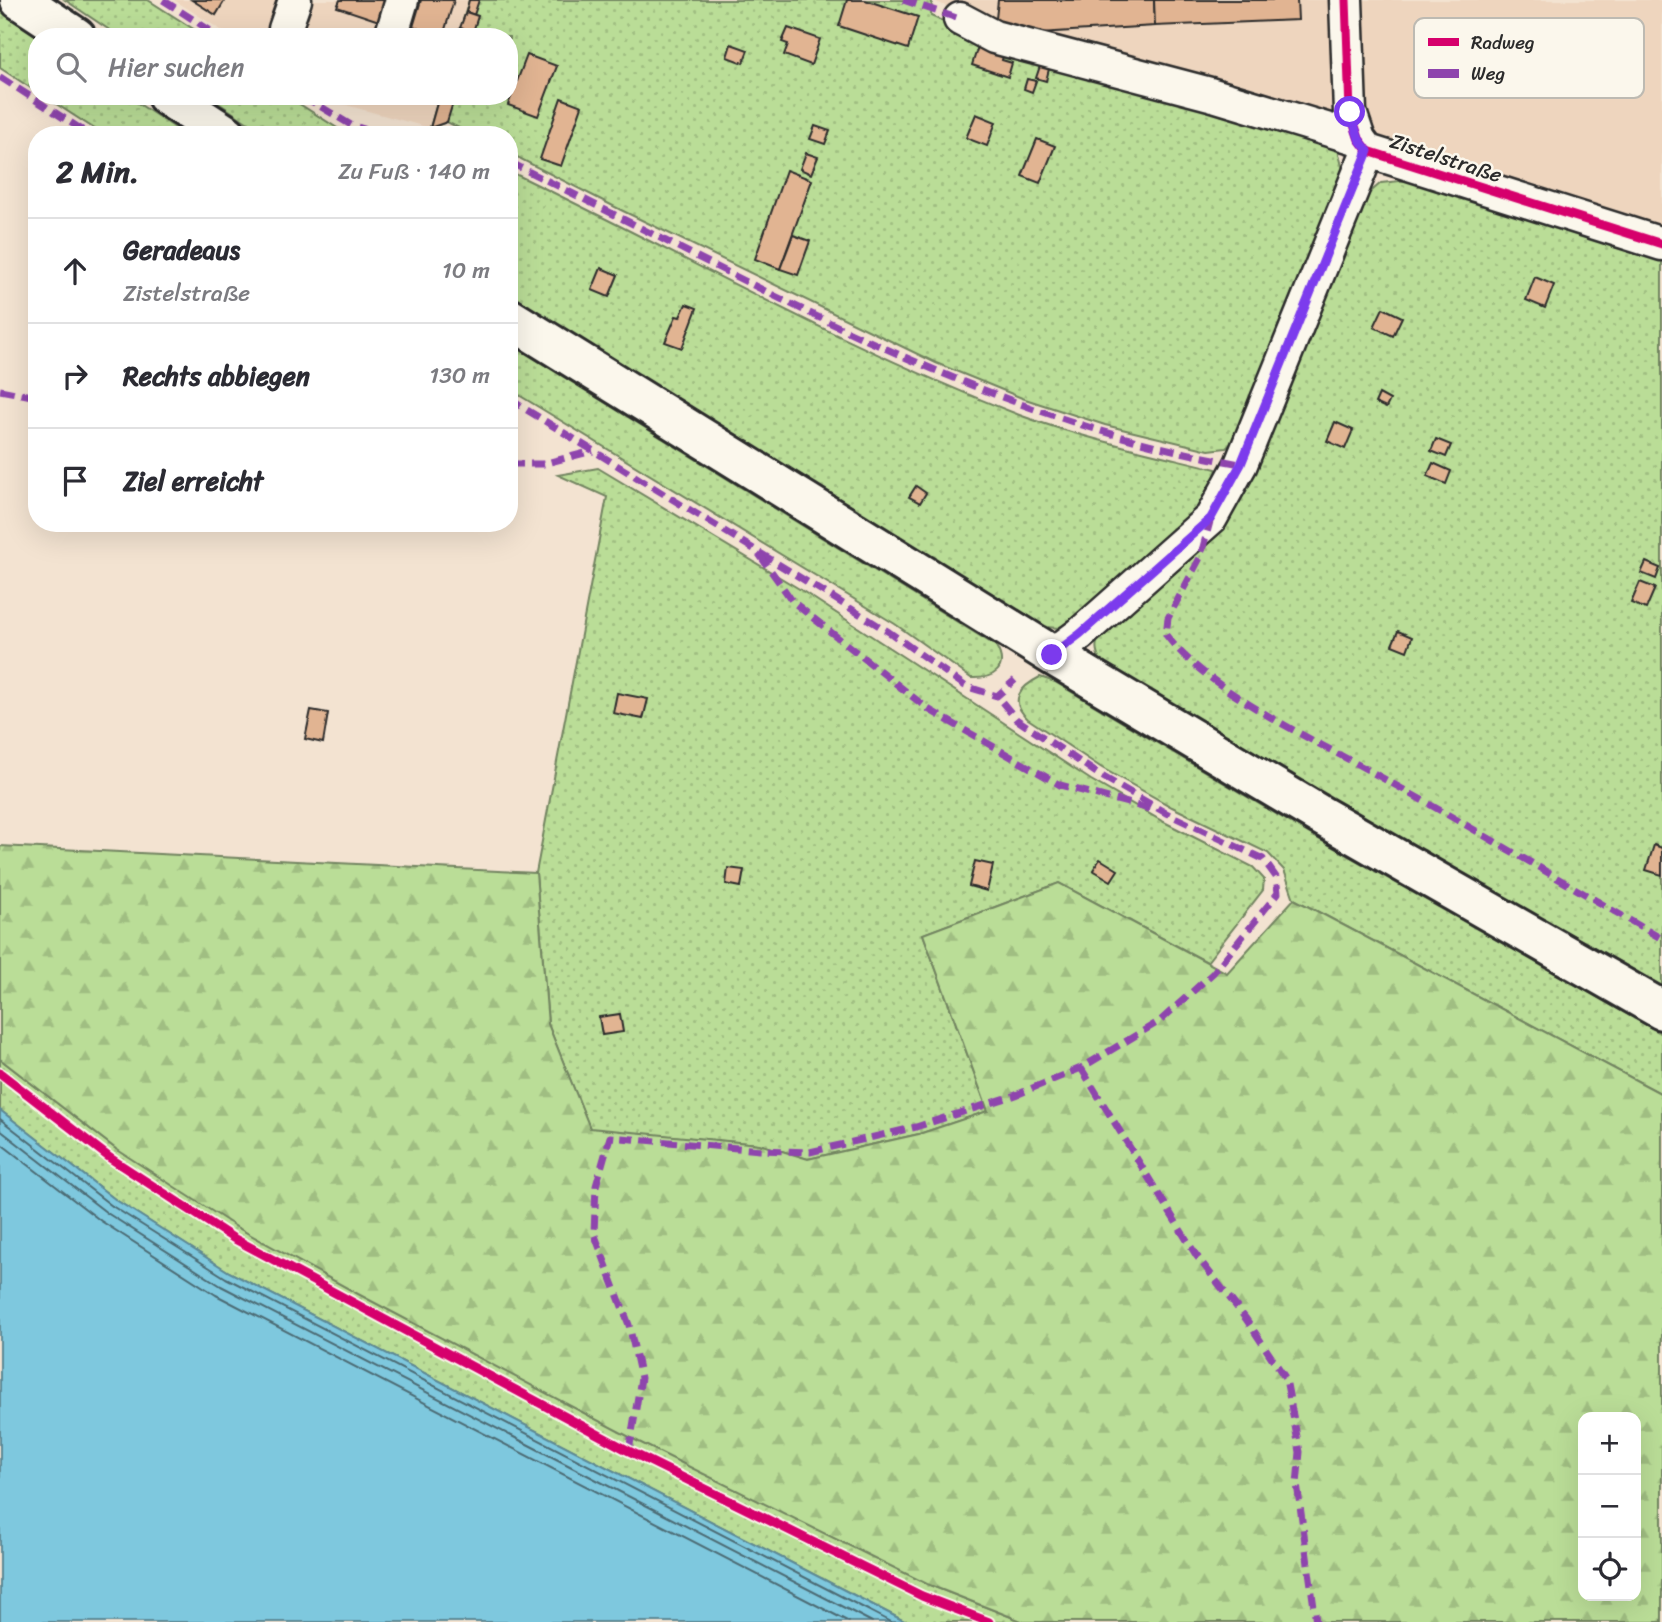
<!DOCTYPE html>
<html lang="de">
<meta charset="utf-8">
<style>
:root{--surface:#fff;--page:#f7f7f7;--text:#2b2b33;--muted:#7c7c81;--line:#e1e1e2}
body{margin:0;font-family:Sriracha,sans-serif;background:var(--page);color:var(--text)}
.controls{position:absolute;right:21px;bottom:21px;display:grid;overflow:hidden;border-radius:14px;box-shadow:0 7px 28px #0002}
.controls button{width:63px;height:63px;display:grid;place-items:center;padding:0;border:0;border-bottom:2px solid var(--line);background:var(--surface);color:var(--text);font:35px sans-serif}
.stop{position:absolute;width:21px;height:21px;margin:-16px;border:5px solid #7c3aed;border-radius:50%;background:#fff}
.stop.end{background:#7c3aed;border-color:#fff;box-shadow:0 2px 7px #0008}
.list{margin:0;padding:0;list-style:none}
h2{display:flex;justify-content:space-between;align-items:center;height:91px;margin:0;padding:0 28px;font-size:30px}
h2 small{font-size:23px;font-weight:400;color:var(--muted)}
.list li{display:grid;grid-template-columns:46px 1fr auto;gap:21px;align-items:center;box-sizing:border-box;height:105px;padding:0 28px;border-top:2px solid var(--line)}
.list b{display:block;font-size:26px;white-space:nowrap}
.list p{margin:0;font-size:23px;white-space:nowrap;color:var(--muted)}
.list em{font-size:23px;font-style:normal;color:var(--muted)}
.icon{flex:none;width:38px;height:38px;fill:none;stroke:currentColor;stroke-width:2;stroke-linecap:round;stroke-linejoin:round}
.map{position:relative;flex:none;width:1662px;height:1622px;overflow:hidden}
.search{position:absolute;background:var(--surface);box-shadow:0 7px 28px #0002;left:28px;top:28px;width:490px;height:77px;display:flex;align-items:center;gap:18px;box-sizing:border-box;padding:0 24px;border-radius:28px;color:var(--muted);font-size:26px}
.panel{position:absolute;background:var(--surface);box-shadow:0 7px 28px #0002;left:28px;top:126px;width:490px;height:406px;border-radius:28px}
.map>svg:first-child{display:block}
.built{fill:#eed5be}
.grass{fill:url(#grass-dots);stroke:#728461;stroke-width:2}
.forest{fill:url(#forest-firs);stroke:#728461;stroke-width:2;fill-rule:evenodd}
.water{fill:#7ec8de;stroke:#5d8996;stroke-width:2}
.lines{fill:none;stroke-linecap:round;stroke-linejoin:round}
.shore{stroke:#4c6a73;stroke-width:2}
.building{fill:#e1b492;stroke:#2b2b2b;stroke-width:2}
.minor-casing{stroke:#2b2b2b;stroke-width:37}
.highway-casing{stroke:#2b2b2b;stroke-width:44}
.minor{stroke:#fbf7ec;stroke-width:32}
.highway{stroke:#fbf7ec;stroke-width:38}
.quiet{stroke:#8e44ad;stroke-width:7;stroke-dasharray:14 7;stroke-linecap:butt}
.cycleway-casing{stroke:#fbf7ec;stroke-width:13}
.cycleway{stroke:#d6006c;stroke-width:9}
.route{stroke:#7c3aed;stroke-width:9}
.labels{text-anchor:middle;dominant-baseline:central;stroke-width:5;stroke-linejoin:round;paint-order:stroke}
.street-label{font-size:21px;fill:#2b2b2b;stroke:#fbf7ec}
.key{fill:#fbf7ec;stroke:#bdbab2;stroke-width:2}
.key-label{font-size:19px;fill:#2b2b2b}
</style>
<div class="map">
<svg width="1662" height="1622" viewBox="0 0 1662 1622">
<defs>
<pattern id="grass-dots" width="8" height="8" patternUnits="userSpaceOnUse" patternTransform="scale(1.75)"><rect width="8" height="8" fill="#badd97"/><path d="M2 2h.1M6 6h.1" fill="none" stroke="#a0be82" stroke-width="1.8" stroke-linecap="round"/></pattern>
<pattern id="forest-firs" width="22" height="20" patternUnits="userSpaceOnUse" patternTransform="scale(1.75)"><rect width="22" height="20" fill="#badd97"/><path d="M5 1l3.5 6h-7zM16 11l3.5 6h-7z" fill="#a0be82"/></pattern>
</defs>
<rect width="100%" height="100%" fill="#f3e3d1"/>
<filter id="ink" filterUnits="userSpaceOnUse"><feTurbulence type="fractalNoise" baseFrequency=".0143" numOctaves="2"/><feDisplacementMap in="SourceGraphic" scale="14" xChannelSelector="R" yChannelSelector="G"/><feConvolveMatrix kernelMatrix="1 2 1 2 8 2 1 2 1" color-interpolation-filters="sRGB"/></filter>
<g filter="url(#ink)">
<!-- built -->
<g class="built">
<polygon points="174,0 469,0 458,37 232,37"/>
<polygon points="932,0 1662,0 1662,226 1421,148 1043,33 1022,34 995,28"/>
<polygon points="326,96 439,96 430,128 335,102"/>
</g>
<!-- grass -->
<g class="grass">
<polygon points="65,0 148,0 206,37 120,37"/>
<polygon points="469,0 932,0 931,16 980,38 1336,142 1345,178 1240,436 1226,448 1209,450 1105,425 1022,398 936,363 621,210 509,153 509,135 473,135 447,122 430,128 439,96 509,96 509,37 458,37"/>
<polygon points="0,11 38,37 37,92 0,68"/>
<polygon points="44,96 127,96 186,135 104,135"/>
<polygon points="208,96 287,96 348,135 266,135"/>
<path d="M509,171c171,82 336,177 513,245 63,23 129,37 194,53l3,11 -17,30 -125,112 -17,6 -16,-1 -535,-333z"/>
<path d="M1409,180l253,80v726l-331,-188 -230,-136c-6,-12 -6,-17 -1,-28l88,-83 172,-350 21,-18z"/>
<path d="M509,343l487,303c14,24 -4,33 -25,32l-76,-54 -386,-235z"/>
<polygon points="598,468 801,590 1091,780 1162,821 1253,867 1264,879 1263,890 1207,962 1059,883 923,934 988,1111 919,1134 808,1159 759,1144 590,1129 548,1024 536,873 607,497 558,475"/>
<path d="M1040,677l15,5 253,151 354,201v60l-368,-195 -10,-29 -16,-17 -96,-46 -70,-39 -74,-49c-20,-18 -8,-32 12,-42z"/>
<polygon points="0,1059 116,1149 927,1584 1024,1622 906,1622 229,1272 116,1200 0,1110"/>
</g>
<!-- forest -->
<path class="forest" d="M0,846l536,27 12,151 42,104 169,16 49,15 111,-25 69,-23 -65,-177 136,-51 168,90 67,-74 368,195v528h-638l-97,-38 -288,-142 -281,-148 -120,-66 -122,-79 -116,-90zM1583,1417h53v179h-53z"/>
<!-- water -->
<polygon class="water" points="0,1110 116,1200 229,1272 906,1622 0,1622"/>
<g class="lines">
<!-- shore -->
<g class="shore">
<polyline points="0,1119 112,1206 226,1278 891,1622"/>
<polyline points="0,1130 107,1213 221,1286 872,1622"/>
<polyline points="0,1143 101,1221 216,1295 849,1622"/>
</g>
</g>
<!-- building -->
<g class="building">
<polygon points="192,0 225,0 216,15"/>
<polygon points="340,0 386,0 379,21 337,7"/>
<polygon points="421,0 454,0 443,36 413,27"/>
<polygon points="469,0 479,0 474,15 466,12"/>
<polygon points="847,0 865,0 918,17 908,49 839,26"/>
<polygon points="998,0 1154,0 1155,26 1022,34 995,28"/>
<polygon points="1154,0 1297,0 1298,20 1155,26"/>
<polygon points="466,12 478,16 473,32 460,28"/>
<polygon points="460,28 478,34 477,37 458,37"/>
<polygon points="788,28 820,39 811,65 784,55 788,44 782,42"/>
<polygon points="980,40 1005,48 1002,60 1012,63 1008,77 972,65"/>
<polygon points="731,44 748,50 743,63 727,57"/>
<polygon points="527,55 557,66 538,116 508,105"/>
<polygon points="1040,66 1049,69 1046,81 1036,78"/>
<polygon points="1027,79 1036,81 1032,92 1024,89"/>
<polygon points="439,96 455,96 447,122 430,128"/>
<polygon points="561,98 582,106 561,166 540,159"/>
<polygon points="976,114 996,122 987,146 966,138"/>
<polygon points="815,126 830,131 825,144 810,139"/>
<polygon points="1037,139 1055,146 1040,183 1022,176"/>
<polygon points="806,153 818,157 811,174 800,169"/>
<polygon points="786,170 812,180 780,269 755,259"/>
<polygon points="793,235 810,241 798,275 780,269"/>
<polygon points="601,268 618,275 609,297 592,290"/>
<polygon points="1535,277 1554,285 1545,308 1526,300"/>
<polygon points="686,304 697,308 682,348 665,342 676,316 680,317"/>
<polygon points="1383,308 1402,317 1393,336 1374,327"/>
<polygon points="1379,394 1390,400 1386,408 1375,403"/>
<polygon points="1335,422 1353,430 1345,449 1327,441"/>
<polygon points="1436,439 1451,445 1446,457 1431,451"/>
<polygon points="1433,463 1451,471 1446,484 1427,476"/>
<polygon points="916,486 926,493 920,503 909,497"/>
<polygon points="1646,562 1660,568 1656,579 1641,573"/>
<polygon points="1640,582 1655,588 1646,609 1631,603"/>
<polygon points="1398,631 1412,637 1407,651 1392,645"/>
<polygon points="617,693 648,699 643,719 613,713"/>
<polygon points="311,710 328,713 323,743 305,739"/>
<polygon points="1654,845 1662,848 1662,875 1646,870"/>
<polygon points="1100,859 1118,870 1111,881 1093,870"/>
<polygon points="975,861 993,865 987,891 969,886"/>
<polygon points="728,868 744,870 741,887 726,884"/>
<polygon points="620,1014 623,1032 602,1035 599,1017"/>
</g>
<g class="lines">
<defs>
<g id="minor">
<polyline points="1346,0 1350,112 1359,139 1368,151 1662,244"/>
<polyline points="960,19 994,37 1210,94 1359,139"/>
<polyline points="287,37 285,29 295,0"/>
<polyline points="391,37 402,0"/>
<polyline points="1052,655 1080,634 1211,518 1241,464 1368,151"/>
</g>
<g id="highway">
<polyline points="20,0 76,37"/>
<polyline points="167,96 227,135"/>
<polyline points="509,318 1052,655 1320,815 1662,1010"/>
</g>
</defs>
<!-- minor casing -->
<use href="#minor" class="minor-casing"/>
<!-- highway casing -->
<use href="#highway" class="highway-casing"/>
<!-- minor -->
<use href="#minor" class="minor"/>
<!-- highway -->
<use href="#highway" class="highway"/>
<!-- quiet -->
<g class="quiet">
<polyline points="163,0 220,37"/>
<polyline points="903,0 960,19"/>
<polyline points="0,77 90,135"/>
<polyline points="303,96 351,125 383,135"/>
<path d="M509,162c237,115 469,257 732,302"/>
<polyline points="0,390 37,397"/>
<polyline points="509,399 889,632 965,686 997,696 1015,680"/>
<polyline points="509,464 543,464 593,451"/>
<path d="M1211,518l-11,40 -32,60 -2,17c44,58 147,104 211,140 96,53 190,109 285,164"/>
<polyline points="759,554 793,602 928,709 1060,785 1150,809"/>
<polyline points="1081,1068 1196,1255 1246,1319 1286,1379 1300,1452 1297,1484 1316,1622"/>
<polyline points="629,1451 641,1378 629,1325 594,1233 596,1186 610,1137 760,1150 810,1152 916,1127 1016,1095 1081,1068 1160,1021 1213,973 1278,893 1276,877 1263,859 1166,813 1098,774 1016,719 997,696"/>
</g>
<defs>
<g id="cycleway">
<polyline points="1346,0 1350,112 1359,139 1368,151 1662,244"/>
<polyline points="0,1073 110,1158 233,1238 629,1451 922,1596 989,1622"/>
</g>
</defs>
<!-- cycleway casing -->
<use href="#cycleway" class="cycleway-casing"/>
<!-- cycleway -->
<use href="#cycleway" class="cycleway"/>
</g>
</g>
<g class="lines" filter="url(#ink)">
<!-- route -->
<polyline class="route" points="1052,655 1080,634 1211,518 1241,464 1368,151 1359,139 1350,112"/>
</g>
<g class="labels">
<!-- street labels -->
<g class="street-label">
<text transform="translate(1446 158) rotate(18)">Zistelstraße</text>
</g>
</g>
<!-- legend -->
<rect x="1414" y="18" width="230" height="80" rx="10" class="key"/>
<rect x="1428" y="38" width="31" height="8" fill="#d6006c"/>
<rect x="1428" y="69" width="31" height="9" fill="#8e44ad"/>
<g class="key-label">
<text x="1471" y="49">Radweg</text>
<text x="1471" y="80">Weg</text>
</g>
</svg>
<div class="controls">
<button>+</button>
<button>−</button>
<button><svg class="icon" aria-label="locate" viewBox="0 0 24 24"><circle cx="12" cy="12" r="6"/><path d="M12 2v4M12 18v4M2 12h4M18 12h4"/></svg></button>
</div>
<div class="stop" style="left:1350px;top:112px"></div>
<div class="stop end" style="left:1052px;top:655px"></div>
<div class="search"><svg class="icon" aria-label="search" viewBox="0 0 24 24"><circle cx="10" cy="10" r="6"/><path d="M15 15l6 6"/></svg>Hier suchen</div>
<section class="panel">
<h2>2 Min.<small>Zu Fuß · 140 m</small></h2>
<ul class="list">
<li><svg class="icon" aria-label="ahead" viewBox="0 0 24 24"><path d="M12 20V5M6 11l6-6 6 6"/></svg><div><b>Geradeaus</b><p>Zistelstraße</p></div><em>10 m</em></li>
<li><svg class="icon" aria-label="right" viewBox="0 0 24 24"><path d="M7 20v-9h11M14 6l5 5-5 5"/></svg><div><b>Rechts abbiegen</b></div><em>130 m</em></li>
<li><svg class="icon" aria-label="arrive" viewBox="0 0 24 24"><path d="M6 21V4h12l-3 4 3 4H6"/></svg><div><b>Ziel erreicht</b></div></li>
</ul>
</section>
</div>
